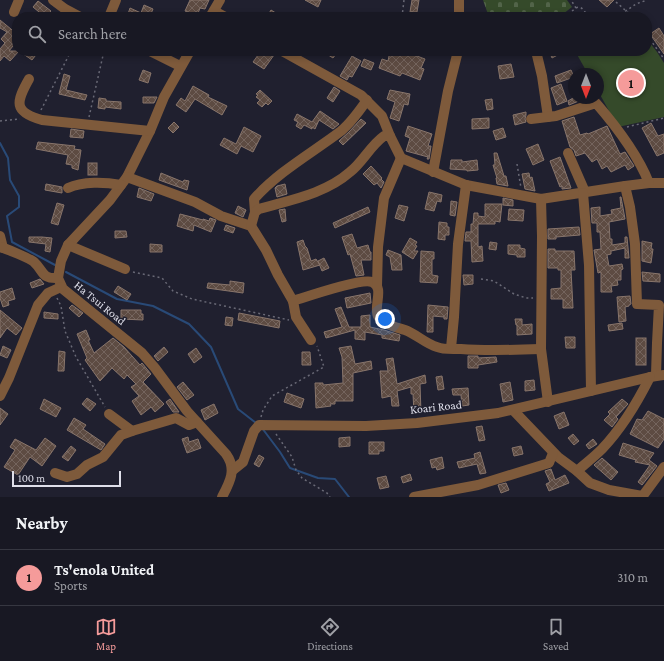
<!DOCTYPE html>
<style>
:root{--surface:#181823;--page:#21212b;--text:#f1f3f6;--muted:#9fa0a6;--line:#363741;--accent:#f59b9a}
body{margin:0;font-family:"Crimson Pro",serif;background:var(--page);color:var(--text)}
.compass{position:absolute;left:568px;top:68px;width:36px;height:36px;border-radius:50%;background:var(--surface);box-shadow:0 2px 6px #0003;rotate:180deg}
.scale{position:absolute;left:12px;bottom:10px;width:109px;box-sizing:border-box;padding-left:4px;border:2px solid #dfdfea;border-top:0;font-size:11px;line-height:14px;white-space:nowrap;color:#dfdfea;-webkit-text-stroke:3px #20202f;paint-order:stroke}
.you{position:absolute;left:385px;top:319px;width:14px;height:14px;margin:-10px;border:3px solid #fff;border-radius:50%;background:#1a73e8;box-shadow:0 0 0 6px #1a73e833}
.badge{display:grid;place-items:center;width:26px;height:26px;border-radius:50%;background:var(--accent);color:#111;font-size:13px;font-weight:700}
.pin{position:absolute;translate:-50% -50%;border:2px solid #fff;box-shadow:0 1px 4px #0006}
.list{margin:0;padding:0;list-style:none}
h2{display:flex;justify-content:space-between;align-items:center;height:52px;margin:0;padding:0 16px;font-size:17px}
h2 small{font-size:13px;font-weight:400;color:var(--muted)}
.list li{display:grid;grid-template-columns:26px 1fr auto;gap:12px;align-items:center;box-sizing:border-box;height:56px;padding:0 16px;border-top:1px solid var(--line)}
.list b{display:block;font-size:15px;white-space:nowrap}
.list p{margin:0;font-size:13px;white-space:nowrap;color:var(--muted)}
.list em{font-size:13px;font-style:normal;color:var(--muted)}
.icon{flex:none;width:22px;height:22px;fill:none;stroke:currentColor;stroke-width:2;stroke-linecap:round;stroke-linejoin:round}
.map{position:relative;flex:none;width:664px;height:497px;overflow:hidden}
.search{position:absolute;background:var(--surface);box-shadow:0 2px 6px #0003;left:12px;right:12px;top:12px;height:44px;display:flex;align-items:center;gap:10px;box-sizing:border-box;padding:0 14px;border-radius:16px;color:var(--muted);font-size:15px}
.sheet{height:108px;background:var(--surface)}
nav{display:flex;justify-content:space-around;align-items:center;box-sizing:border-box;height:56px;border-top:1px solid var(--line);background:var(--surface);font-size:11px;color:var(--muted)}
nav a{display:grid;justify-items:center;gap:2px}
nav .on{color:var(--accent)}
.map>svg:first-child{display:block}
.cemetery{fill:url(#cemetery-stones)}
.pitch{fill:#354a2a}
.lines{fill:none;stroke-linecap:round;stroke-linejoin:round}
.stream{stroke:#294a77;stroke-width:2}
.building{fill:url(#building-cross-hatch);stroke:#88756b}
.path{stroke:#696976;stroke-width:1.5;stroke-dasharray:2 3;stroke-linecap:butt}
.minor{stroke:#7e5a3b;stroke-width:10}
.labels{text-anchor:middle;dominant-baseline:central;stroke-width:3;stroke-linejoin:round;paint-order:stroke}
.street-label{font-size:12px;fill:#dfdfea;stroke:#20202f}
</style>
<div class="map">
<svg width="664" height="497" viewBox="0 0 664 497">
<defs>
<pattern id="cemetery-stones" width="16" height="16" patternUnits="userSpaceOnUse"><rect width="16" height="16" fill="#354a2a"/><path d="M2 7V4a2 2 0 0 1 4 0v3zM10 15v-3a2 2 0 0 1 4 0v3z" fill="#526449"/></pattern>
<pattern id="building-cross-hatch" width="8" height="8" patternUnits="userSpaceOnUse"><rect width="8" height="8" fill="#5d4b42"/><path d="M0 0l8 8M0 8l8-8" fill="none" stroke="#74645d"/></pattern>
</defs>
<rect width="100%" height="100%" fill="#20202f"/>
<!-- cemetery -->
<polygon class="cemetery" points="483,0 567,0 572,7 559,17 489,17"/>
<!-- pitch -->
<polygon class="pitch" points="647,39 657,52 664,63 664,117 618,127 598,91 598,74 588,74 575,51 647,51"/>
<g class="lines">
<!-- stream -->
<g class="stream">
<polyline points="0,143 8,158 10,180 19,196 19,207 7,216 12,242 55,265"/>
<polyline points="66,272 117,299 153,306 189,324 211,347 238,409 256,423"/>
<polyline points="262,428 280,452 290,468 318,478 335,479 349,497"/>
</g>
</g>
<!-- building -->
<g class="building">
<polygon points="190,0 209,0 205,9 200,8 197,16 185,11"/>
<polygon points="305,0 321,0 318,7"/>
<polygon points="412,0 419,0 417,12 410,12"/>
<polygon points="599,0 614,0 607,7"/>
<polygon points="38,1 51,11 45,17 33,7"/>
<polygon points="144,5 153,9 150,16 151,17 127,17 130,8 141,13"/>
<polygon points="271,10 282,17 267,17"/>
<polygon points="0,20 17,34 17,41 9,51 39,51 32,60 19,51 10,61 4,56 0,61 0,49 5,43 1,39 7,32 0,28"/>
<polygon points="659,28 664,36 664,54 650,34"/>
<polygon points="261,51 268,51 274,55 264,69 253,62"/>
<polygon points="322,51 338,51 333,58"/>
<polygon points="390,51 409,53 425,59 421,68 424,69 420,80 402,73 400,76 379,68 382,59 388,61"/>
<polygon points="549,51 565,51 552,58"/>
<polygon points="352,56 361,61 352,77 349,76 347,80 340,76"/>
<polygon points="364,59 374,63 371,70 361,66"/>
<polygon points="511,64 514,77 500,79 498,66"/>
<polygon points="143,70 151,73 148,83 139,80"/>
<polygon points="571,70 574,77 557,83 555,76"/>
<polygon points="64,74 70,76 66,90 87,95 85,100 59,94"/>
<polygon points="561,84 567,101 557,105 551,88"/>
<polygon points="193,86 209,95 208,97 227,106 222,115 195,99 186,112 176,105 181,98 185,101"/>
<polygon points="334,87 340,91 333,102 327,98"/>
<polygon points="260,90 272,101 268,105 266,103 262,107 257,103 260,100 256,97 258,95 256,94"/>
<polygon points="390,90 410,94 408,105 404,104 399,121 390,118 395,102 387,99"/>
<polygon points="143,97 157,97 154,103 143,103"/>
<polygon points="99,98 106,99 106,101 121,102 121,109 105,107 105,109 98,108"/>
<polygon points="573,98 586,98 569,105 568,101"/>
<polygon points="492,99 493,109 487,110 485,100"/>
<polygon points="320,111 339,124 333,129 319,120 315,129 312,127 312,129 304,125 301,129 296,126 298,122 294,120 297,114 312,122"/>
<polygon points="526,112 526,115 525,119 526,122 515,125 513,115"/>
<polygon points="574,117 580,135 587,133 588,134 607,126 620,154 625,152 634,166 628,170 625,165 611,172 607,166 602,169 597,159 592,162 585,153 576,156 574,150 570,147 562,121"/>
<polygon points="489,118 489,128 472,129 472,119"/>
<polygon points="361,119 366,123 343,145 339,141 349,132"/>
<polygon points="174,122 179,127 173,133 168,128"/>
<polygon points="651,123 658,136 664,134 664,153 657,156 642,128"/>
<polygon points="408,126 432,134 428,146 431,146 429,159 427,159 428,157 406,151 410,138 405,136"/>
<polygon points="244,127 261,136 253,152 241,146 237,154 220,145 224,138 236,144"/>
<polygon points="503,128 506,137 496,140 493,131"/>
<polygon points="71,129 84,131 83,138 70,137"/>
<polygon points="38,142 75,146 74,149 81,150 78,170 72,168 72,165 66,164 68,155 36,149"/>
<polygon points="538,144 544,160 533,165 526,149"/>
<polygon points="494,153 497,153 504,176 506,176 508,186 497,184 496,178 497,178 493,165 495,165"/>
<polygon points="560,157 571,188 562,189 562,186 560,187 550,161"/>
<polygon points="451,160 462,160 462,162 477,160 478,170 467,171 467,170 450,169"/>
<rect x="88" y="163" width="9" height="12"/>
<polygon points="371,166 382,178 381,179 384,182 381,188 377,183 374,185 363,174"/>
<polygon points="161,173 183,182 184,180 189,181 187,190 159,180"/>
<polygon points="529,173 530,178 532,177 535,191 525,189 522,174"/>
<polygon points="46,184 62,187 62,193 45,190"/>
<polygon points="285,184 287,194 277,197 275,188 277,186"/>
<polygon points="139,188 154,194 151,201 137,197"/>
<polygon points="429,192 442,195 441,202 437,201 434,211 425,209"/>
<polygon points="620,197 621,197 625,219 609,222 610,239 612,239 612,245 625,243 625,237 627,237 629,258 625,258 625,248 611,251 611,254 607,255 609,266 622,264 623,269 621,270 621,280 617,280 618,285 611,286 612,292 601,292 601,272 598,273 594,250 601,249 600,232 597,232 597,223 592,223 591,208 600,207 600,216 612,214 611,210 621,208"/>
<polygon points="503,198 513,200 513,206 503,205"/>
<polygon points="451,201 457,202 455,216 450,215"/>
<polygon points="57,203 64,205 58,225 51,223"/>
<polygon points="485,204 502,204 500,222 495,221 495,224 478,224 478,247 482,246 483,261 472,262 471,241 465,241 466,232 471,232 471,224 473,224 474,213 478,213 478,216 485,217"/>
<polygon points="399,205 408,207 404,221 395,218"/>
<polygon points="238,206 246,210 243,217 235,213"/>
<polygon points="368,207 370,212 335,228 333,223"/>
<polygon points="285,209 286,221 282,222 279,210"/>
<polygon points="509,209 524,210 523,221 508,220"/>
<polygon points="180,214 203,220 203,219 209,221 210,218 216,220 211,232 194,225 193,231 177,226"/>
<polygon points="439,222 447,223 447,227 449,227 449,235 445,235 445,240 438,239"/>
<polygon points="226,225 235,228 233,233 224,230"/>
<polygon points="579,227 580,235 556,237 556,239 548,239 548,229"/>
<polygon points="115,231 126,231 127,237 115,238"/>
<polygon points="352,234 357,248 368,245 370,252 371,252 371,260 361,260 364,275 356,276 350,254 348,255 342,237"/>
<polygon points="29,237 42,237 52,238 50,252 45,251 46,244 29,242"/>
<polygon points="410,238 417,242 415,245 417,246 414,251 418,251 413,259 402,252"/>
<polygon points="303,240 305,246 307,248 311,261 316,259 320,265 303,270 297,242"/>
<polygon points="642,241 652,243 651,249 653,249 651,263 642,261"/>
<polygon points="490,242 497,243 496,250 489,249"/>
<polygon points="150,244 162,245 162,252 150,252"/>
<polygon points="508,245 520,245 520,248 525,249 525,257 517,257 517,255 508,254"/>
<polygon points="548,249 555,249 555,251 574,251 575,270 571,270 573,308 563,308 563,299 551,299 551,289 561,288 561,270 558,270 558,268 548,268"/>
<polygon points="388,250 401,255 402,270 392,270 390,257 386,255"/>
<polygon points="421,251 434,252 434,259 432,259 432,275 438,276 437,283 420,282"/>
<polygon points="324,258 329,268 322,271 318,261"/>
<polygon points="642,272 660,274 660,282 643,281"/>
<polygon points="463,275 473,275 473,284 464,285"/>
<polygon points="40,279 44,284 32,288 30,283"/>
<polygon points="230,281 244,283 243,293 207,288 208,283 230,285"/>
<polygon points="118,286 131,294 127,300 114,292"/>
<polygon points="12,288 15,299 8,301 9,305 3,307 0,298 0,292"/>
<polygon points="370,293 371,303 347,308 345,298"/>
<polygon points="630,296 631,304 629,305 629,306 625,307 626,321 619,322 617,297"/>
<polygon points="72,305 83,313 79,317 69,308"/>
<polygon points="428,305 448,307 447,319 444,319 444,317 433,316 433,332 427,332"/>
<polygon points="341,307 349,327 361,327 361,316 370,315 370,327 384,330 400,335 399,341 382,338 382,335 365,332 365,340 355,339 355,330 326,338 324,332 342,327 335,309"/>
<polygon points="0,310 22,328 16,335 7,328 0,338"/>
<polygon points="121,310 141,310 141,314 143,314 143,320 121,319"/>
<polygon points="44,312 58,314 58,319 44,318"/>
<polygon points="239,313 280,321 279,328 238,320"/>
<polygon points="226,317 233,318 232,326 225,325"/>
<polygon points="515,319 522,319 522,325 532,324 532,334 517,335 517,325 516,325"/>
<polygon points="622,323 623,329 609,331 608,325"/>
<polygon points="86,330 90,340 88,340 94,353 113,338 124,347 140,365 142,363 151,374 143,382 164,404 155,412 151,407 141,415 132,401 139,396 131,387 136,384 127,375 124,379 112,368 100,381 85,360 87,358 77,334"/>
<polygon points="565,337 575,337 575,348 566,348"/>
<rect x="636" y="338" width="10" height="27"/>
<polygon points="3,346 11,350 7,358 0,355"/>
<polygon points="351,346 355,364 371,361 372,369 353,373 353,401 335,401 335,404 330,404 331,406 316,408 315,383 323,383 323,385 343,383 342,357 339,348"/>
<polygon points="164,347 168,352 158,361 154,356"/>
<polygon points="196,348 202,357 194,363 188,354"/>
<polygon points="59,351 65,352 64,371 58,371"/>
<polygon points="302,352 310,352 311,365 302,365"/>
<polygon points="468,356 478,356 478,358 496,357 497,362 478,365 478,368 468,368"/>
<polygon points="393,358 397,384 425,375 426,383 420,384 421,413 414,413 413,394 411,394 411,387 397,391 399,406 392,406 391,396 382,398 380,371 388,371 386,359"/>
<polygon points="442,376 444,389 438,390 436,377"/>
<polygon points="534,380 535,390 525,391 525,381"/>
<polygon points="183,382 194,395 187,400 177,387"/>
<polygon points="510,382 513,400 503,402 500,384"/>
<polygon points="468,388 469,405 462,406 461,395 453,395 452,389"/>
<polygon points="287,393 304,399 301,408 284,402"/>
<polygon points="87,398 96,404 90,411 82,404"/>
<polygon points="44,399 61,408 56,417 40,409"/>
<polygon points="170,399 179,412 173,412 166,402"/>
<polygon points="622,399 628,404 616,417 618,419 612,427 604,420 610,414 608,412"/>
<polygon points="214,404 218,413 205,420 201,410"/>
<polygon points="0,408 8,414 0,425"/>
<polygon points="648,411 664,419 664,439 658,448 630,434 637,419 642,420"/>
<polygon points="564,412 569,425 559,429 554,416"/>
<polygon points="74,418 86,425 83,429 105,444 101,450 67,430"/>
<polygon points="482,426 485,440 479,441 476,427"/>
<polygon points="573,434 579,441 574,445 568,438"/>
<polygon points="188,437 189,442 198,439 201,448 187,453 182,439"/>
<polygon points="350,437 350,446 339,447 339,438"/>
<polygon points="45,438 56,446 42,466 30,457 18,475 4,467 15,450 10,447 15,439 36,450"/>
<polygon points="593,439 597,444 589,449 586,445"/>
<polygon points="369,442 384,442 384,451 379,451 379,454 369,454"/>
<polygon points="623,443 654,453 649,460 657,466 642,485 638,482 650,465 635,462 636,460 619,455"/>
<polygon points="71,446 76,450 68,461 62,457"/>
<polygon points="521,446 523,454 514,456 512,448"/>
<polygon points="480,452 486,473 480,474 477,464 459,468 457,462 475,458 474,454"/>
<polygon points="259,455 264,458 259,467 254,464"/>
<polygon points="442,457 444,468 437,470 436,467 432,468 430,460"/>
<polygon points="602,458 618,472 611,480 594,465"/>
<polygon points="551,469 555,480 565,475 569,483 549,491 546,484 550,482 545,471"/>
<polygon points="410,474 412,480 403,483 401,477"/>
<polygon points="386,476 389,487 380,489 377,478"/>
<polygon points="506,483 509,490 501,493 498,485"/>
</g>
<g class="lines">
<!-- path -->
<g class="path">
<polyline points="616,2 633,17"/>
<path d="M576,8c6,-3 9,4 12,9"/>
<polyline points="402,17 404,0"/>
<polyline points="564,17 576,8 571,0"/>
<polyline points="617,17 636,4 647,0"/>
<polyline points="647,35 664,59"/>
<polyline points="41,110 71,51"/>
<polyline points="89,117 104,51"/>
<polyline points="0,121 20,119"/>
<polyline points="627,127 664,118"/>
<polyline points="517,164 521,188"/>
<polyline points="133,272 162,278 173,291 192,299 289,320"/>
<polyline points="481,279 494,281 514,294 526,298 533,298"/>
<polyline points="57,298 61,306 65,331 76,357 105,407"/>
<polyline points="261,417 263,410 272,396 324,367 317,346"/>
<polyline points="276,434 292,457 296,470 302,478 327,493 330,497"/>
</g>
<!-- minor -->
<g class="minor">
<polyline points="53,0 65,9 80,17"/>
<polyline points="459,0 459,17"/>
<polyline points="214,11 225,17"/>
<polyline points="14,12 19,0"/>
<polyline points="109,17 116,0"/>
<polyline points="210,17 220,0"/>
<polyline points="150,51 180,66"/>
<path d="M190,51l-26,46 -14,34 -23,46 -17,23 -42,45 -7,16 -3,17 5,11 79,64 13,15 32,43 39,43c11,15 4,28 -4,43"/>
<polyline points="282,51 361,95 382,116 390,136 401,158 466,185 541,199 625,186 649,183 664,183"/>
<polyline points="536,51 542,76 548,117"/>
<path d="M29,79c-13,23 -16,33 13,41l108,11"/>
<path d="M531,119l25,-3 40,-13c19,22 42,52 53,80"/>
<polyline points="568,153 585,192"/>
<polyline points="433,172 448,91 458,51"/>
<path d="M127,177l68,25 26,14 30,10 15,24 12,25 15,26c13,-4 68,-23 79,-19 13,5 1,25 6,34 5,9 18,11 27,14 11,4 21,14 32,17 7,3 17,2 24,2 27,2 53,1 80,0"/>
<polyline points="625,186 630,207 635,244 637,304 659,305 657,343 656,375"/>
<path d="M68,188c15,-7 37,-6 53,-3"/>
<polyline points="583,193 589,265 591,391"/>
<polyline points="541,199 542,236 541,349 548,402"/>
<path d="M255,212l-1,-13c25,-28 58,-46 87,-68 10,-8 19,-21 26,-31"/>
<path d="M251,226l4,-14 4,-3c31,-9 66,-15 91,-37 13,-10 20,-26 34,-36h6"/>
<polyline points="0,236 3,248"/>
<polyline points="68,245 125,269"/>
<path d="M0,247c5,1 31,12 34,15 10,9 7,17 24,16"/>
<polyline points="377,286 378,247 384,198 401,158"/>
<polyline points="293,301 296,317 311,340"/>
<polyline points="451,348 454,317 458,244 466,185"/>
<polyline points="0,396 9,378 38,305 48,293 61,287"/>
<polyline points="513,410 558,457 577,471 590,483 609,490 642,496"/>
<polyline points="109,414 132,431"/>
<polyline points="233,470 243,462 254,431 259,425 366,426 417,423 498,413 650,377 664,375"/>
<path d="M577,471c8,-7 17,-14 25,-22 20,-21 35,-46 48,-72"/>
<polyline points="55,473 67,477 77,474 87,465 103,457 121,435 132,431 176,418 189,425 197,422"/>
<polyline points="414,497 478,485 549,463 553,453"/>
<polyline points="642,497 664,467"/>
</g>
</g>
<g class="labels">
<!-- street labels -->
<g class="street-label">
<text transform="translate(100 303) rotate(39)">Ha Tsui Road</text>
<text transform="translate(436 407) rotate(-6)">Koari Road</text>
</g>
</g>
</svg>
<svg class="compass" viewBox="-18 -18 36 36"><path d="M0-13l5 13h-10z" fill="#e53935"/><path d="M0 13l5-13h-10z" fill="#9fa0a6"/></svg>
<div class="scale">100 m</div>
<div class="you"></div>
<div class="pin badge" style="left:631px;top:83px">1</div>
<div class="search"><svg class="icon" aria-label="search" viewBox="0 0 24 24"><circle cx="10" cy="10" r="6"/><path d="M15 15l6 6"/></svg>Search here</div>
</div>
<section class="sheet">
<h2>Nearby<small></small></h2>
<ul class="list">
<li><span class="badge">1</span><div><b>Ts'enola United</b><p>Sports</p></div><em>310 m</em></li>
</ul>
</section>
<nav>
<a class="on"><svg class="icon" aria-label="map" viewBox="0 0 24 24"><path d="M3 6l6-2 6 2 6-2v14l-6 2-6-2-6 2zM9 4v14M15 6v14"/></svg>Map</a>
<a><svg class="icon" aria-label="directions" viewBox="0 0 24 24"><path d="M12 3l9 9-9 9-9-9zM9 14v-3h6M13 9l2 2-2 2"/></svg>Directions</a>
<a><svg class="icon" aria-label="saved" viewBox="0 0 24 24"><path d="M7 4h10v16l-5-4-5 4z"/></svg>Saved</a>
</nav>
